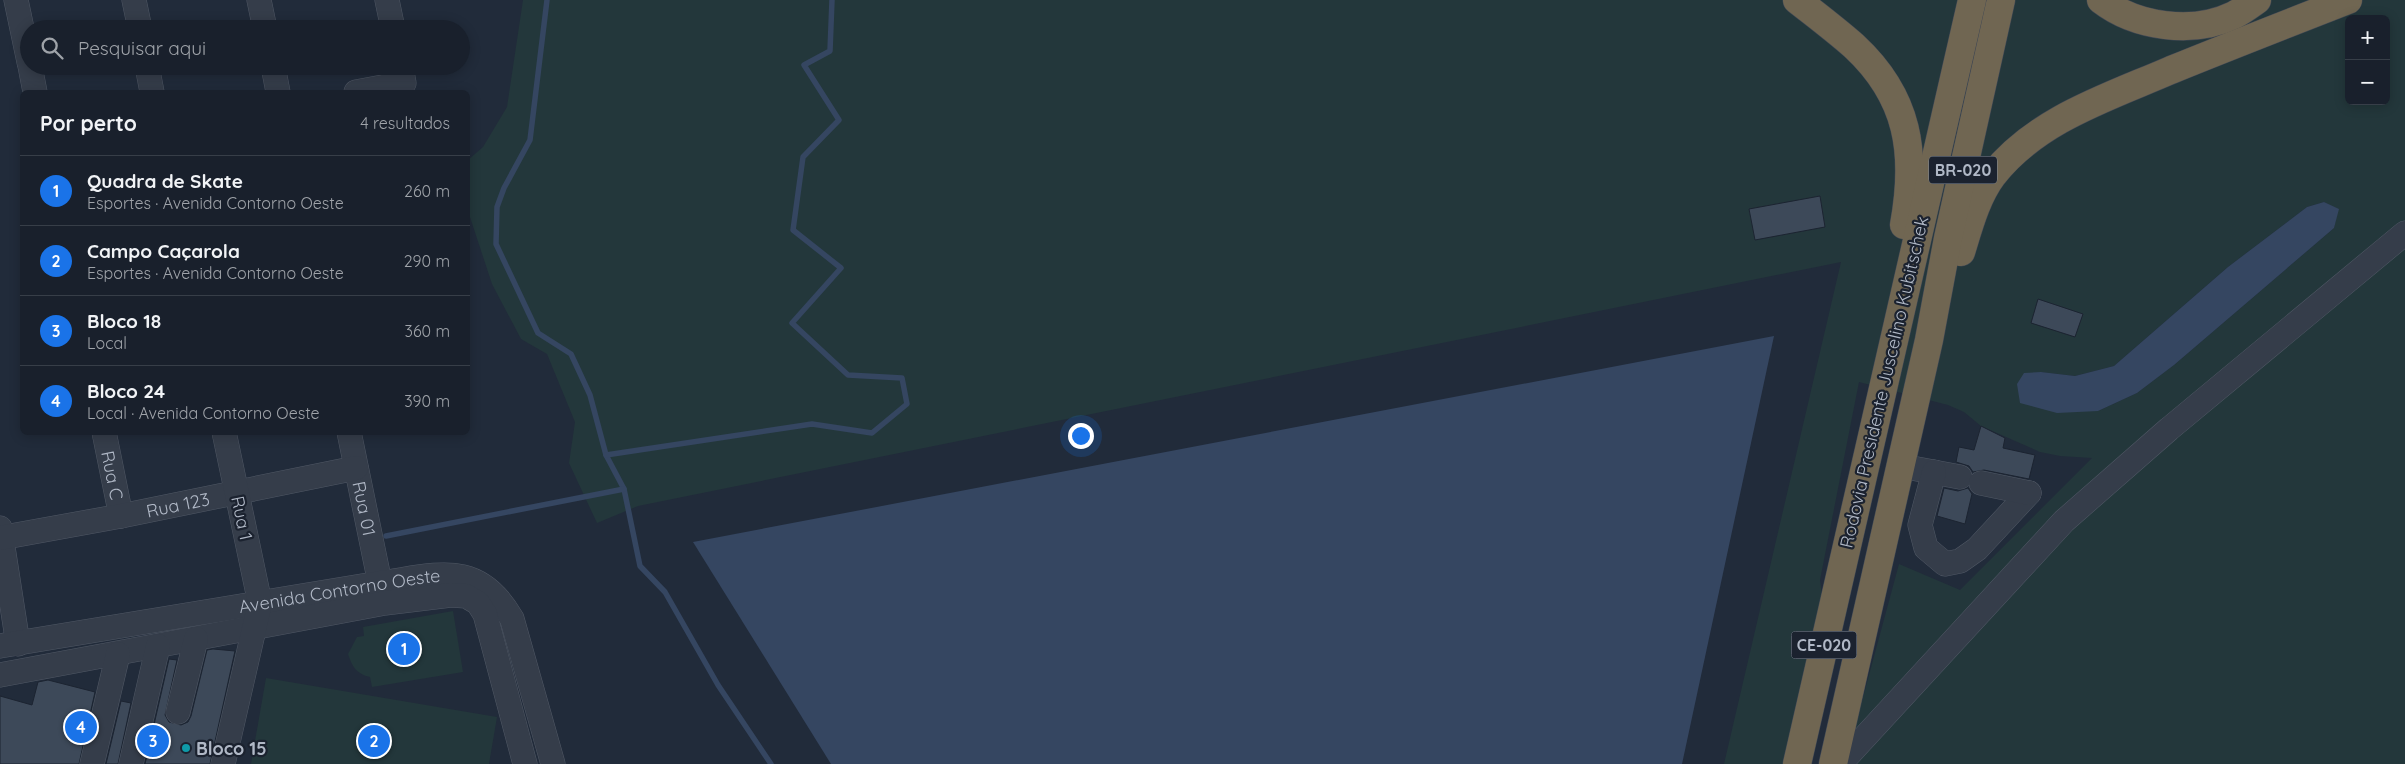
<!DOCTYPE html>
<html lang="pt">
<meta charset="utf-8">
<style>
:root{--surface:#19202c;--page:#262d38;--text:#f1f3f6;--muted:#9fa3a9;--line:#373e48;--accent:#1a73e8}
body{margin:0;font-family:Quicksand,sans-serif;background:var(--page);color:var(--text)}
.controls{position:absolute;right:15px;top:15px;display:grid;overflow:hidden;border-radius:8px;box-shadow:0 2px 12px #0003}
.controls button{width:45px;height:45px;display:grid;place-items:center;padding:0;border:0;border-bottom:1px solid var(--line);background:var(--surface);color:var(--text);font:25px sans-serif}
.you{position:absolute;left:1080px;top:435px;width:18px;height:18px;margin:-12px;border:4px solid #fff;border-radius:50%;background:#1a73e8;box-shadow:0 0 0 8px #1a73e833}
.badge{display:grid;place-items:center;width:32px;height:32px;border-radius:50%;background:var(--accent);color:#fff;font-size:16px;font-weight:700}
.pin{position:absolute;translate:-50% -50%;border:2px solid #fff;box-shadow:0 1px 5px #0006}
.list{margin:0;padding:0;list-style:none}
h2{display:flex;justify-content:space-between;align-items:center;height:65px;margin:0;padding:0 20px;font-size:21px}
h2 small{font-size:16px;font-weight:400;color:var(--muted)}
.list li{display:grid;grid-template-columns:32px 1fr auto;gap:15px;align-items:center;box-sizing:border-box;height:70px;padding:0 20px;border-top:1px solid var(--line)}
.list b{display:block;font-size:19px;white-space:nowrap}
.list p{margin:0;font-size:16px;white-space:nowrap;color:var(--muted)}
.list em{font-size:16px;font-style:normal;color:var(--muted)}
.icon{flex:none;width:28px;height:28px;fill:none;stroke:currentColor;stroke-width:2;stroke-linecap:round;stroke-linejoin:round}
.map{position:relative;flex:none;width:2405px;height:764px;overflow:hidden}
.search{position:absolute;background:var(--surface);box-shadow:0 2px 12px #0003;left:20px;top:20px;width:450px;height:55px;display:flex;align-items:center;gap:12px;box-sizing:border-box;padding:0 18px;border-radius:28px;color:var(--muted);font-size:19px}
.panel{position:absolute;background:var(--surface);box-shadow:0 2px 12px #0003;left:20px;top:90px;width:450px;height:345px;border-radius:8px}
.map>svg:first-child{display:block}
.green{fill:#23373b;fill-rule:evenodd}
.water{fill:#354661}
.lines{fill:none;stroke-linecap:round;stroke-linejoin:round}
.stream{stroke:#354661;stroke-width:5.5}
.building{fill:#3d4959;stroke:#1c2431}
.minor-casing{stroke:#505865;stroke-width:25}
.highway-casing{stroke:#404855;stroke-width:29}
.minor{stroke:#353d4a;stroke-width:24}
.highway{stroke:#706652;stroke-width:28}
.culture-dot{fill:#0f9aa8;stroke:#1b222f;stroke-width:2}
.labels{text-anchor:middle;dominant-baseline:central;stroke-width:4.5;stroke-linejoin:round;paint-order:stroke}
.shield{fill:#1b222f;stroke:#838b99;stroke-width:1}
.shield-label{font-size:16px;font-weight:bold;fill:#b0b8c6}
.street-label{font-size:18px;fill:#b0b8c6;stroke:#1b222f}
.poi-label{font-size:18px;font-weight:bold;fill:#b0b8c6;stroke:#1b222f;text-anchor:start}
</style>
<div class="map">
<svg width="2405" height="764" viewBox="0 0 2405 764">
<rect width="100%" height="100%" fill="#212b3a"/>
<!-- green -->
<g class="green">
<path d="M523,0h1882v764h-558l12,-52 40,-148 61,26 132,-132 -32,-2 -20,-4 -59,-26 -17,-14 -16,-7 -89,-23 -39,198 2,16 -37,168h-61l117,-502 -1203,244 -41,17 -28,-60 6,-41 -28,-68 -26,-15 -29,-55 -24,-73v-51l15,-13 24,-40zM2349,19h37v82h-37zM2324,202l14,7 -4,19 -160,137 -37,28 -39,18 -57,-39 34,4 39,-10 114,-99 79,-60zM2038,299l45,15 -8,23 -44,-14z"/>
<path d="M453,611l10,61 -91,15 -2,-10c-14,-3 -18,-11 -22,-23l9,-17 7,-1 -1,-9z"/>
<polygon points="266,678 497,717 489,764 251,764"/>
</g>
<!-- water -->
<g class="water">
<polygon points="2324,202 2339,209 2334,228 2174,365 2137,393 2098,411 2057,413 2020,403 2017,384 2024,373 2041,372 2075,376 2114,366 2228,267 2307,207"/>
<polygon points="1774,336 1682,764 831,764 693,542"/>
</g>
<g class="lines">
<!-- stream -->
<g class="stream">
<polyline points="547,0 530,140 504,188 497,207 496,244 538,333 571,354 590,395 606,455 624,489 640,566 665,592 718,685 771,764"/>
<polyline points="606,455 812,424 872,433 907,404 902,378 848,375 792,323 841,268 793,230 803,157 839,120 804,65 830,51 832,0"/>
<polyline points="386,536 624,489"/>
</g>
</g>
<!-- building -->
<g class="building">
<polygon points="1820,196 1825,227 1755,240 1749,209"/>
<polygon points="2038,299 2083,314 2075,337 2031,323"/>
<polygon points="1981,426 2005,438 2003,448 2035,455 2029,479 1984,470 1973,472 1969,466 1956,462 1959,447 1974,450"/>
<polygon points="1944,488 1958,491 1968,488 1972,494 1965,524 1937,516"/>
<polygon points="213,649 235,651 210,764 145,764 169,659 177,660 165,715 169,722 181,725 188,722 191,716 207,650"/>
<polygon points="48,680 95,692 79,764 0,764 0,696 32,705 38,682"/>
<polygon points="121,701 131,703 118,764 106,764"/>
</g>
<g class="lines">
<defs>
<g id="minor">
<polyline points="16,0 29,62"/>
<polyline points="134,0 140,29"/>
<polyline points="259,0 265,29"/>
<polyline points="387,0 393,29"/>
<polyline points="30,66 35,92"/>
<polyline points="147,66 152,92"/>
<polyline points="273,66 278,92"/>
<polyline points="356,92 404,83 401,66"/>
<path id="s1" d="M104,432l17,84"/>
<path id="s2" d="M349,432l31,151"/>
<polyline points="1901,466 1960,477"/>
<polyline points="1934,472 1920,525 1926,548 1945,564 1960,561 1977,549 2029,493"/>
<polyline points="1981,483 2029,493"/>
<polyline points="0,528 18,644"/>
<path id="s3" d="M0,538l121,-22 235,-48"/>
<path id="s4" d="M0,646l380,-63c58,-8 98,-24 132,36l41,145"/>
<polyline points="0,675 385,603 451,595 466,596 478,603 485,614 525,764"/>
<polyline points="178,712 196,639"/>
<polyline points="92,764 118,654"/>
<polyline points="131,764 158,646"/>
<polyline points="223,764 260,603 224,432"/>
<polyline points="1840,764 2064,521 2169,429 2405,233"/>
</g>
<g id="highway">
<path d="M1797,0c19,15 39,30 57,46 55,51 63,107 50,179"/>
<path d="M2101,0c35,27 92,35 133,15 8,-4 16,-10 23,-15"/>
<path d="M1961,252c8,-26 15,-54 32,-77 44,-56 116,-78 178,-105 59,-24 118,-47 177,-70"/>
<polyline points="1797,764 1972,0"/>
<polyline points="1833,764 1929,340 1948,238 2001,0"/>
</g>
</defs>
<!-- minor casing -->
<use href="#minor" class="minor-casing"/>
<!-- highway casing -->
<use href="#highway" class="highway-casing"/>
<!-- minor -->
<use href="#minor" class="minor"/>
<!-- highway -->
<use href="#highway" class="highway"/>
</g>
<!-- markers -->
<circle class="culture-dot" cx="186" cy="748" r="5"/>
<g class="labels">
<!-- shield labels -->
<g class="shield">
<rect x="1929" y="156.5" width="68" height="27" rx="4"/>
<rect x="1791.5" y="631.5" width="65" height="27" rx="4"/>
</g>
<g class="shield-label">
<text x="1963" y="170">BR-020</text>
<text x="1824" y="645">CE-020</text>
</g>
<!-- street labels -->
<g class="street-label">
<text transform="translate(1884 382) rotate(-77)">Rodovia Presidente Juscelino Kubitschek</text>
<text stroke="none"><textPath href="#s1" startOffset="44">Rua C</textPath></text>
<text stroke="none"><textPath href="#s3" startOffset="181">Rua 123</textPath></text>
<text stroke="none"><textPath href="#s2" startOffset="78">Rua 01</textPath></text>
<text transform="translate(242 518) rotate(78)">Rua 1</text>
<text stroke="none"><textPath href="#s4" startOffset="344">Avenida Contorno Oeste</textPath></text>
</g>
<!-- poi labels -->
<g class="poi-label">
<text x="196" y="748">Bloco 15</text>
</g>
</g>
</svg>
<div class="controls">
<button>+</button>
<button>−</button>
</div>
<div class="you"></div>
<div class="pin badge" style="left:404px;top:649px">1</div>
<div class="pin badge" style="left:374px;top:741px">2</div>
<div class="pin badge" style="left:153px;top:741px">3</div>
<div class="pin badge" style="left:81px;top:727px">4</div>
<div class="search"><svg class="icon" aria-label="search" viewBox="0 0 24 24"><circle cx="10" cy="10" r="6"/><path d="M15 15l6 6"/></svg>Pesquisar aqui</div>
<section class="panel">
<h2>Por perto<small>4 resultados</small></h2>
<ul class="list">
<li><span class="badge">1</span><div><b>Quadra de Skate</b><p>Esportes · Avenida Contorno Oeste</p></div><em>260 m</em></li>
<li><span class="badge">2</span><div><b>Campo Caçarola</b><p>Esportes · Avenida Contorno Oeste</p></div><em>290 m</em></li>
<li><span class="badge">3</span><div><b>Bloco 18</b><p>Local</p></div><em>360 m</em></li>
<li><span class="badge">4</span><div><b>Bloco 24</b><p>Local · Avenida Contorno Oeste</p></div><em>390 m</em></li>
</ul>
</section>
</div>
